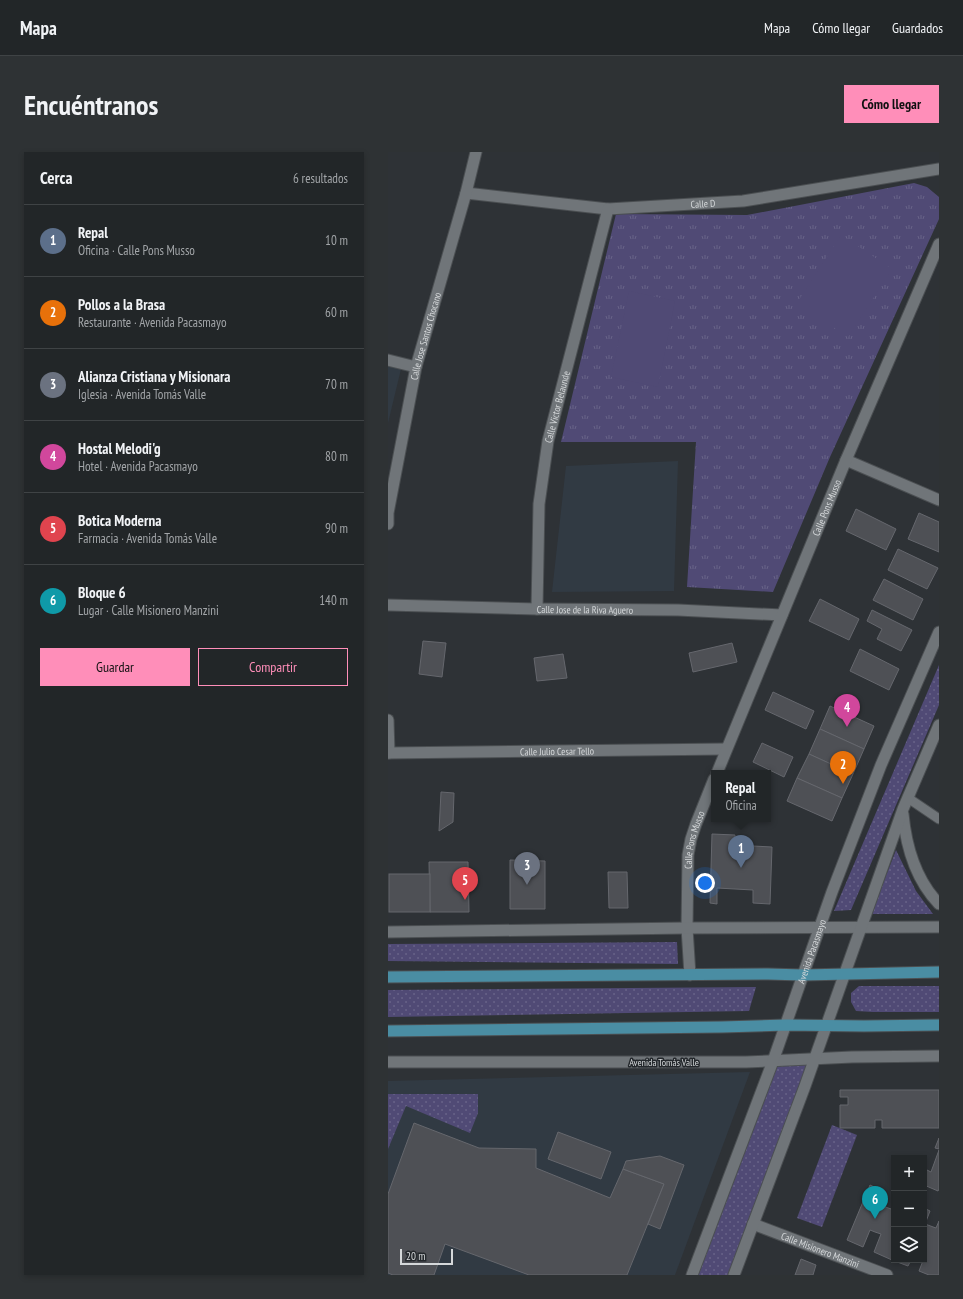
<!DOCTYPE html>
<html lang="es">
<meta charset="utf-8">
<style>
:root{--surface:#222628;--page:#2e3234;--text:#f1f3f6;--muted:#a2a5a8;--line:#3f4345;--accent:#ff8eb9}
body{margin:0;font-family:"PT Sans Narrow",sans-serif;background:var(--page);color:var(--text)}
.controls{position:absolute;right:12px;bottom:12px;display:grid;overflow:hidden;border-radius:0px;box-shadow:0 2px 6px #0003}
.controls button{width:36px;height:36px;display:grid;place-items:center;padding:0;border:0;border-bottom:1px solid var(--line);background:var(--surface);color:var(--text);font:20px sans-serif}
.scale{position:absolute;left:12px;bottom:10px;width:53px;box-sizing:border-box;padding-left:4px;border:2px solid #d5d8da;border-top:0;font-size:11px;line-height:14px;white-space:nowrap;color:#d5d8da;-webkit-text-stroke:3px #24282c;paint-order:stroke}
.you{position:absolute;left:317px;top:731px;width:14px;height:14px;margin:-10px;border:3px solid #fff;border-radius:50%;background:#1a73e8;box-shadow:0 0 0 6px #1a73e833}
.badge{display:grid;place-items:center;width:26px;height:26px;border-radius:50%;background:var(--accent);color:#fff;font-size:13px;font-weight:700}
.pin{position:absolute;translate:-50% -33px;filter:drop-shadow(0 1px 2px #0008)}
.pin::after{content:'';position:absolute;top:21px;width:14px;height:12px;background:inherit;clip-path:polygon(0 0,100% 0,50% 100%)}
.popup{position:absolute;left:323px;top:618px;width:60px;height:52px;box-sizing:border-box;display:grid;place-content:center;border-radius:0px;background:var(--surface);filter:drop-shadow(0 1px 3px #0005);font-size:13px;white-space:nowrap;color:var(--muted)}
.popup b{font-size:15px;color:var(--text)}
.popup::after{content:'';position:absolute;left:50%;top:100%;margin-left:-8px;border:8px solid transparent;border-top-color:var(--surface)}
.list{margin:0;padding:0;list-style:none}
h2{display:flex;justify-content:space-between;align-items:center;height:52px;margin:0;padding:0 16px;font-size:17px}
h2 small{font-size:13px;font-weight:400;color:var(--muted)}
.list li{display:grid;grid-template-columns:26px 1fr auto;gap:12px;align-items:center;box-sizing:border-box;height:72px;padding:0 16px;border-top:1px solid var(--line)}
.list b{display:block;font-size:15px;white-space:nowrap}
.list p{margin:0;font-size:13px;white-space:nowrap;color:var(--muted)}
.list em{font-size:13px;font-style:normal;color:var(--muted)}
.actions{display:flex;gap:8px;padding:12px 16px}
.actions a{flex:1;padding:9px 0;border:1px solid var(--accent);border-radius:0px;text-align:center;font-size:14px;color:var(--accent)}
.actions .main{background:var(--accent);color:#111}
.icon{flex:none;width:22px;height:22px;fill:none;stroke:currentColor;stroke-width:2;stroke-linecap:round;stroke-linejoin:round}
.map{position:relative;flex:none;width:551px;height:1123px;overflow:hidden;border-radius:0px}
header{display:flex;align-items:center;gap:24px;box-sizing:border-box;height:56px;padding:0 20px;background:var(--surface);border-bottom:1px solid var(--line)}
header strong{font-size:19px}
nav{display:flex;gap:22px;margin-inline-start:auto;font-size:14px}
.intro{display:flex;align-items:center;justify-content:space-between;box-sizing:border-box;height:96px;padding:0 24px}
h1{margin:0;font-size:28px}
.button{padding:10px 18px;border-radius:0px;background:var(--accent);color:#111;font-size:14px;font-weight:700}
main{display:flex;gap:24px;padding:0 24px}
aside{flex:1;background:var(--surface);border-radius:0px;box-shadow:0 2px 6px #0003}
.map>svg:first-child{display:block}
.built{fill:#313a43}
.grass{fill:url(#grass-dots)}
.park{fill:url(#park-tufts)}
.pitch{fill:#504a75}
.building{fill:#4e5055;stroke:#65676d}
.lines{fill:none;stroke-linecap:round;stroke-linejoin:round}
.service-casing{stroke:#4b4f52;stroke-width:11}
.pedestrian-casing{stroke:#4b4f52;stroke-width:13}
.minor-casing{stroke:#4b4f52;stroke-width:13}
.secondary-casing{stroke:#4b4f52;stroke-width:13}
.primary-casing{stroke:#4b4f52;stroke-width:13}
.service{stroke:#707579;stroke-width:9}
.pedestrian{stroke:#707579;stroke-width:11}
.minor{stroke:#707579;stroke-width:11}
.secondary{stroke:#707579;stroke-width:11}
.primary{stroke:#4a8da3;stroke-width:11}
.labels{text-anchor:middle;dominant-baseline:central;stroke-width:3;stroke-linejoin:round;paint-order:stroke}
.street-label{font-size:10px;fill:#d5d8da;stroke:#24282c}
</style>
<header>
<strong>Mapa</strong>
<nav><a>Mapa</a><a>Cómo llegar</a><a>Guardados</a></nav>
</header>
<div class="intro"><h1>Encuéntranos</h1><a class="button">Cómo llegar</a></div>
<main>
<aside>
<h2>Cerca<small>6 resultados</small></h2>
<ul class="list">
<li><span class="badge" style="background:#5c6f8a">1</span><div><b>Repal</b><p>Oficina · Calle Pons Musso</p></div><em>10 m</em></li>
<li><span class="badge" style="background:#e8710a">2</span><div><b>Pollos a la Brasa</b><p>Restaurante · Avenida Pacasmayo</p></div><em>60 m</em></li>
<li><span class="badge" style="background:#6b7280">3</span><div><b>Alianza Cristiana y Misionara</b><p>Iglesia · Avenida Tomás Valle</p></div><em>70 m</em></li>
<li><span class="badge" style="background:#d1479c">4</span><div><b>Hostal Melodi'g</b><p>Hotel · Avenida Pacasmayo</p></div><em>80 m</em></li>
<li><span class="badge" style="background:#e0444e">5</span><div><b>Botica Moderna</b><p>Farmacia · Avenida Tomás Valle</p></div><em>90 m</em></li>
<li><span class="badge" style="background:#0f9aa8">6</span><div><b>Bloque 6</b><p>Lugar · Calle Misionero Manzini</p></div><em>140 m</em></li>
</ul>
<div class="actions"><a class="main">Guardar</a><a>Compartir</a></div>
</aside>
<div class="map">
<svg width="551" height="1123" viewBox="0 0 551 1123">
<defs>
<pattern id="grass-dots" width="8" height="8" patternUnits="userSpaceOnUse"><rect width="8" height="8" fill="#504a75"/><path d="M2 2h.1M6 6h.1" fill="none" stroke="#686388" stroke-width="1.8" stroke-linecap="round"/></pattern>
<pattern id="park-tufts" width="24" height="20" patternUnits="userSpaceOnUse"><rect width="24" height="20" fill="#504a75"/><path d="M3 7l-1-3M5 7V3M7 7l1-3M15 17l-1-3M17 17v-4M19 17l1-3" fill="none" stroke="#686388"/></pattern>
</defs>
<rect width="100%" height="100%" fill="#2e3236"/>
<!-- built -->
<g class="built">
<polygon points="0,214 13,217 0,271"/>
<polygon points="290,309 286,439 164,440 178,314"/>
<polygon points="362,920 287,1123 0,1123 0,929"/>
</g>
<!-- grass -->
<g class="grass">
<polygon points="551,513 551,553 463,758 446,759"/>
<polygon points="508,698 528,739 545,762 483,762"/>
<polygon points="289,790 290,812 0,809 0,792"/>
<polygon points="471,834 551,834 551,860 485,860 468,859 463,850 463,841"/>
<polygon points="368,835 361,859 0,865 0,838"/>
<polygon points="385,909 425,912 345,1123 304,1123"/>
<polygon points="0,942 90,942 90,961 82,981 18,954 0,997"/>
<polygon points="444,973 469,983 434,1075 409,1066"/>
</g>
<!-- park -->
<polygon class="park" points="526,31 539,35 551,45 551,67 442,305 385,440 299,435 308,290 173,290 228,62 359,63"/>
<!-- pitch -->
<g class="pitch">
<polygon points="453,83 504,117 460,185 409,151"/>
<polygon points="241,139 287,149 270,235 223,225"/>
</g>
<!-- building -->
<g class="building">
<polygon points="468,357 508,377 498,398 458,379"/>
<polygon points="531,361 551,370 551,400 520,387"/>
<polygon points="510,397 550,416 539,437 500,418"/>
<polygon points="496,427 535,447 525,468 485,448"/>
<polygon points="432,447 471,467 461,488 421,469"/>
<polygon points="484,458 524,478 513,499 489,487 494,477 479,469"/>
<polygon points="35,489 58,491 54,525 31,522"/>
<polygon points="344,491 349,510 305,520 301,501"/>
<polygon points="472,497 511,517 501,538 462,519"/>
<polygon points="175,502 179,526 149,529 146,506"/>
<polygon points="385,540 426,559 418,577 377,558"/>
<polygon points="442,554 486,574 476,597 432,577"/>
<polygon points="432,577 476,597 465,622 421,602"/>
<polygon points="374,591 405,605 396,625 365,610"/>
<polygon points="421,602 465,622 454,646 409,626"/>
<polygon points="409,626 454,646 444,669 399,649"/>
<polygon points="53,640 66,641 65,670 51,679"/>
<polygon points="324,682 347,683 346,693 384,695 382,752 365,751 365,738 329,736 329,752 322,751"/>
<polygon points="122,708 157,709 157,757 122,757"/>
<polygon points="41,710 80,710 81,760 42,760"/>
<polygon points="220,720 239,720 240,756 221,756"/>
<rect x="1" y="722" width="41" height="38"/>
<polygon points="452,938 551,938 551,976 494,976 494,968 487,968 487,976 452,976 452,953 460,953 460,945 452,945"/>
<polygon points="26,971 91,996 148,997 148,1016 222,1046 235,1017 276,1032 239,1123 141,1123 57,1092 46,1123 5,1123 0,1121 0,1042"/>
<polygon points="170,980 223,1000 213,1027 160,1007"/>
<polygon points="551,986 551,997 547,996"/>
<polygon points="551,998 551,1037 550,1039 536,1033 536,1025 539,1018 543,1020"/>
<polygon points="272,1004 296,1013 272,1077 260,1072 276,1032 235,1017 238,1009"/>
<polygon points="482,1033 497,1040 492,1053 503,1057 506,1049 506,1102 504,1108 486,1100 493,1082 487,1080 482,1078 475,1095 459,1088"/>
<polygon points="536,1056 542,1059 537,1072 548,1076 551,1069 551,1123 541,1123 531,1119 538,1101 536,1100"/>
<polygon points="506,1102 506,1108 523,1108 520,1114 504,1108"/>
<polygon points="413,1107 428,1113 425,1123 407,1123"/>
</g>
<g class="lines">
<defs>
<polyline id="service" points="520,646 551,667"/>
<polyline id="pedestrian" points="0,208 28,215"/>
<g id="minor">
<path id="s1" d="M78,41l142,16 135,-8 196,-32"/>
<polyline points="458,308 551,348"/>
<path id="s2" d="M0,372v-11l28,-146 50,-174 10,-41"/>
<path id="s3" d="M0,453l149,4 141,1 104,5"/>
<path id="s4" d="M149,457l2,-105 9,-63 60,-232"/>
<polyline points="0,568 1,601"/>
<path id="s5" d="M0,601l338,-4"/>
<path id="s6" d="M329,621l129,-313 93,-216"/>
<path id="s7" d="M302,823l-3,-47 1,-73 3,-16 5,-15 18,-45"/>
<path id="s8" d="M365,1072l134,51"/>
</g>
<g id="secondary">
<path d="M515,662c3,32 13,66 36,90"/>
<polyline points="0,780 299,776 551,775"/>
<polyline points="0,910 358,910 464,905 551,904"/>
<path id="s9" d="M304,1123l81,-214 59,-169 49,-127 58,-133"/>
<polyline points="346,1123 417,934 515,657 551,573"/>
</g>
<g id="primary">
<polyline points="0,825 380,822 415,823 551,820"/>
<polyline points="0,879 334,875 398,873 476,874 551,873"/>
</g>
</defs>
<!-- service casing -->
<use href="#service" class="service-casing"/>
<!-- pedestrian casing -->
<use href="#pedestrian" class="pedestrian-casing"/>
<!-- minor casing -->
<use href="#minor" class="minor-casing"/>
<!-- secondary casing -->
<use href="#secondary" class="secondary-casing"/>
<!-- primary casing -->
<use href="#primary" class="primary-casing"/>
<!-- service -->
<use href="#service" class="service"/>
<!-- pedestrian -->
<use href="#pedestrian" class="pedestrian"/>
<!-- minor -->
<use href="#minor" class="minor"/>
<!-- secondary -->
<use href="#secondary" class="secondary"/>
<!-- primary -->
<use href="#primary" class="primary"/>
</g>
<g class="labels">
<!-- street labels -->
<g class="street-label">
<text stroke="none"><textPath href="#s1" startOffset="238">Calle D</textPath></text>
<text stroke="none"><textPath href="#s2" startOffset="192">Calle Jose Santos Chocano</textPath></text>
<text stroke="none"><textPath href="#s4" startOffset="204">Calle Victor Belaunde</textPath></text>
<text stroke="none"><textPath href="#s6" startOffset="287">Calle Pons Musso</textPath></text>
<text stroke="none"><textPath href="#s3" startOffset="197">Calle Jose de la Riva Aguero</textPath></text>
<text stroke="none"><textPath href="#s5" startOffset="169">Calle Julio Cesar Tello</textPath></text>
<text stroke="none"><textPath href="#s7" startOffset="136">Calle Pons Musso</textPath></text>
<text stroke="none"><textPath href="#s9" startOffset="345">Avenida Pacasmayo</textPath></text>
<text x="276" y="910">Avenida Tomás Valle</text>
<text stroke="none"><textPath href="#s8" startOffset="72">Calle Misionero Manzini</textPath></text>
</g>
</g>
</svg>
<div class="controls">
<button>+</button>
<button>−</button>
<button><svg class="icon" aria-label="layers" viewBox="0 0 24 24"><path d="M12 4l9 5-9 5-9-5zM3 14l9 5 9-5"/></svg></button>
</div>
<div class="scale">20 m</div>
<div class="you"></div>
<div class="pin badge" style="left:353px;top:716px;background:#5c6f8a">1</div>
<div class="popup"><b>Repal</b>Oficina</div>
<div class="pin badge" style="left:455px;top:632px;background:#e8710a">2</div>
<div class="pin badge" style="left:139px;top:733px;background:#6b7280">3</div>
<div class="pin badge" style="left:459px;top:575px;background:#d1479c">4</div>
<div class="pin badge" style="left:77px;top:748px;background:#e0444e">5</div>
<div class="pin badge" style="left:487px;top:1067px;background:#0f9aa8">6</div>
</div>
</main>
